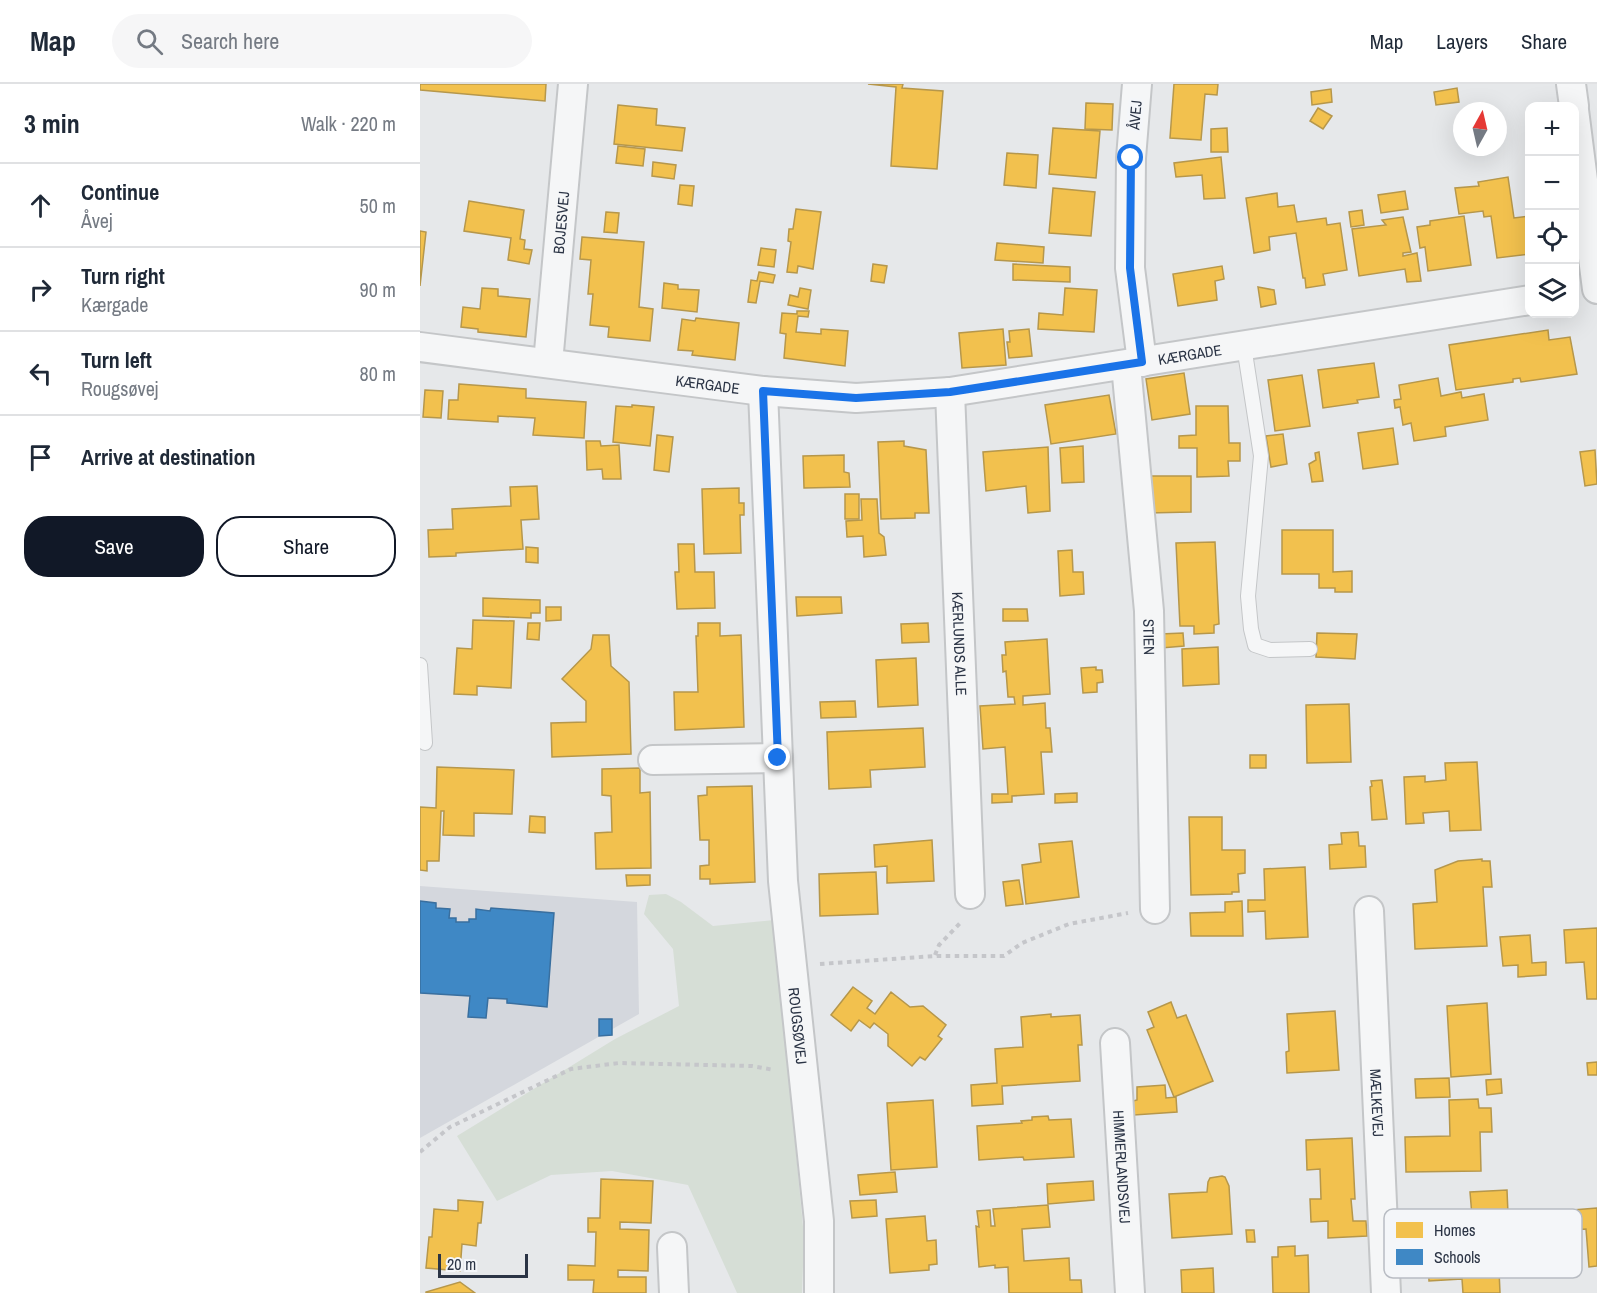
<!DOCTYPE html>
<meta charset="utf-8">
<style>
:root{--surface:#fff;--page:#f6f6f7;--text:#1f2937;--muted:#747a83;--line:#e0e1e3;--accent:#111827}
body{margin:0;font-family:"Archivo Narrow",sans-serif;background:var(--page);color:var(--text)}
.controls{position:absolute;right:18px;top:18px;display:grid;overflow:hidden;border-radius:12px;box-shadow:0 6px 24px #0002}
.controls button{width:54px;height:54px;display:grid;place-items:center;padding:0;border:0;border-bottom:2px solid var(--line);background:var(--surface);color:var(--text);font:30px sans-serif}
.compass{position:absolute;left:1033px;top:18px;width:54px;height:54px;border-radius:50%;background:var(--surface);box-shadow:0 6px 24px #0002;rotate:8deg}
.scale{position:absolute;left:18px;bottom:15px;width:90px;box-sizing:border-box;padding-left:6px;border:3px solid #2b3445;border-top:0;font-size:16px;line-height:21px;white-space:nowrap;color:#2b3445;-webkit-text-stroke:4px #f4f6f9;paint-order:stroke}
.stop{position:absolute;width:18px;height:18px;margin:-14px;border:4px solid #1a73e8;border-radius:50%;background:#fff}
.stop.end{background:#1a73e8;border-color:#fff;box-shadow:0 2px 6px #0008}
.list{margin:0;padding:0;list-style:none}
h2{display:flex;justify-content:space-between;align-items:center;height:78px;margin:0;padding:0 24px;font-size:26px}
h2 small{font-size:20px;font-weight:400;color:var(--muted)}
.list li{display:grid;grid-template-columns:39px 1fr auto;gap:18px;align-items:center;box-sizing:border-box;height:84px;padding:0 24px;border-top:2px solid var(--line)}
.list b{display:block;font-size:22px;white-space:nowrap}
.list p{margin:0;font-size:20px;white-space:nowrap;color:var(--muted)}
.list em{font-size:20px;font-style:normal;color:var(--muted)}
.actions{display:flex;gap:12px;padding:18px 24px}
.actions a{flex:1;padding:14px 0;border:2px solid var(--accent);border-radius:24px;text-align:center;font-size:21px;color:var(--accent)}
.actions .main{background:var(--accent);color:#fff}
.icon{flex:none;width:33px;height:33px;fill:none;stroke:currentColor;stroke-width:2;stroke-linecap:round;stroke-linejoin:round}
.map{position:relative;flex:none;width:1177px;height:1209px;overflow:hidden}
header{display:flex;align-items:center;gap:36px;box-sizing:border-box;height:84px;padding:0 30px;background:var(--surface);border-bottom:2px solid var(--line)}
header strong{font-size:28px}
nav{display:flex;gap:33px;margin-inline-start:auto;font-size:21px}
.search{width:420px;height:54px;background:var(--page);display:flex;align-items:center;gap:15px;box-sizing:border-box;padding:0 21px;border-radius:33px;color:var(--muted);font-size:22px}
main{display:flex}
aside{flex:1;background:var(--surface)}
.map>svg:first-child{display:block}
.built{fill:#d4d7dd}
.green{fill:#d6ded6}
.homes{fill:#f2c14e;stroke:#b6974b;stroke-width:1.5}
.schools{fill:#3f88c5;stroke:#396f9f;stroke-width:1.5}
.lines{fill:none;stroke-linecap:round;stroke-linejoin:round}
.lane-casing{stroke:#c4c6c8;stroke-width:16}
.street-casing{stroke:#c4c6c8;stroke-width:32}
.path{stroke:#c5c6ca;stroke-width:4;stroke-dasharray:4.5 4.5;stroke-linecap:butt}
.lane{stroke:#f5f6f7;stroke-width:14}
.street{stroke:#f5f6f7;stroke-width:28}
.route{stroke:#1a73e8;stroke-width:8}
.labels{text-anchor:middle;dominant-baseline:central;stroke-width:6;stroke-linejoin:round;paint-order:stroke}
.street-label{font-size:15px;fill:#2b3445;stroke:#f4f6f9}
.key{fill:#f4f6f9;stroke:#b8bcc3;stroke-width:1.5}
.key-label{font-size:16px;fill:#2b3445}
</style>
<header>
<strong>Map</strong>
<div class="search"><svg class="icon" aria-label="search" viewBox="0 0 24 24"><circle cx="10" cy="10" r="6"/><path d="M15 15l6 6"/></svg>Search here</div>
<nav><a>Map</a><a>Layers</a><a>Share</a></nav>
</header>
<main>
<aside>
<h2>3 min<small>Walk · 220 m</small></h2>
<ul class="list">
<li><svg class="icon" aria-label="ahead" viewBox="0 0 24 24"><path d="M12 20V5M6 11l6-6 6 6"/></svg><div><b>Continue</b><p>Åvej</p></div><em>50 m</em></li>
<li><svg class="icon" aria-label="right" viewBox="0 0 24 24"><path d="M7 20v-9h11M14 6l5 5-5 5"/></svg><div><b>Turn right</b><p>Kærgade</p></div><em>90 m</em></li>
<li><svg class="icon" aria-label="left" viewBox="0 0 24 24"><path d="M17 20v-9H6M10 6l-5 5 5 5"/></svg><div><b>Turn left</b><p>Rougsøvej</p></div><em>80 m</em></li>
<li><svg class="icon" aria-label="arrive" viewBox="0 0 24 24"><path d="M6 21V4h12l-3 4 3 4H6"/></svg><div><b>Arrive at destination</b></div></li>
</ul>
<div class="actions"><a class="main">Save</a><a>Share</a></div>
</aside>
<div class="map">
<svg width="1177" height="1209" viewBox="0 0 1177 1209">
<rect width="100%" height="100%" fill="#e6e8ea"/>
<!-- built -->
<polygon class="built" points="0,802 217,818 219,930 0,1054"/>
<!-- green -->
<polygon class="green" points="246,810 261,818 293,842 354,836 384,1153 382,1209 317,1209 268,1101 192,1087 131,1091 77,1117 37,1052 195,955 259,922 253,865 224,830 229,811"/>
<!-- homes -->
<g class="homes">
<polygon points="0,0 126,0 125,17 0,6"/>
<polygon points="448,0 483,0 482,4 523,7 517,85 471,82 476,3"/>
<polygon points="754,0 798,0 797,11 785,10 781,56 750,54"/>
<polygon points="1037,4 1039,18 1016,21 1014,8"/>
<polygon points="911,5 912,18 892,21 891,8"/>
<polygon points="666,19 693,20 692,46 665,45"/>
<polygon points="198,21 237,25 236,41 265,44 262,67 194,60"/>
<polygon points="898,24 912,32 903,45 890,37"/>
<polygon points="633,44 680,47 676,94 629,90"/>
<polygon points="807,44 808,68 791,68 791,45"/>
<polygon points="198,62 225,65 223,82 196,79"/>
<polygon points="587,69 618,71 616,104 584,101"/>
<polygon points="801,73 805,114 784,115 782,91 756,93 754,79"/>
<polygon points="233,78 256,81 254,95 232,92"/>
<polygon points="1088,93 1094,134 1110,132 1110,170 1077,174 1071,132 1064,133 1063,127 1039,130 1035,104 1059,102 1058,98"/>
<polygon points="260,101 274,102 272,122 258,120"/>
<polygon points="633,104 675,108 671,152 629,149"/>
<polygon points="985,107 988,125 961,129 958,111"/>
<polygon points="857,109 858,123 874,121 877,138 906,134 907,141 920,139 927,186 903,190 905,201 886,204 885,194 883,194 876,149 849,153 850,166 834,169 826,114"/>
<polygon points="49,117 104,126 100,155 105,156 104,165 112,166 109,180 88,176 91,154 44,147"/>
<polygon points="376,125 401,128 393,185 378,182 377,189 367,188 371,158 368,157 369,145 373,145"/>
<polygon points="942,126 944,141 931,143 929,128"/>
<polygon points="186,128 199,129 197,149 184,148"/>
<polygon points="1044,132 1051,181 1008,187 1005,163 1000,164 997,143 1010,141 1010,137"/>
<polygon points="983,133 991,168 983,169 983,172 997,169 1001,197 987,198 985,185 939,192 932,145 966,141 962,136"/>
<polygon points="0,147 6,148 0,202"/>
<polygon points="162,153 224,158 219,223 233,225 230,257 188,253 189,243 170,241 173,210 168,210 171,176 160,175"/>
<polygon points="577,159 624,163 623,179 575,176"/>
<polygon points="341,164 356,166 354,183 338,181"/>
<polygon points="453,180 467,182 464,199 451,197"/>
<polygon points="593,180 650,183 650,198 593,196"/>
<polygon points="802,182 804,195 795,197 797,216 758,222 753,190"/>
<polygon points="339,188 355,191 353,199 340,197 336,219 328,218 331,196 337,197"/>
<polygon points="244,199 258,201 258,205 279,206 277,228 242,224"/>
<polygon points="838,203 854,206 856,220 841,223"/>
<polygon points="62,204 78,205 78,212 110,215 106,253 58,248 58,245 41,243 43,223 60,225"/>
<polygon points="380,204 391,206 388,225 368,221 370,211 378,213"/>
<polygon points="645,204 677,206 674,248 618,245 619,229 643,231"/>
<polygon points="377,227 389,227 388,233 378,232 376,248 401,250 401,245 428,247 425,282 364,274 366,250 360,249 362,229 377,230"/>
<polygon points="276,234 319,239 315,276 272,271 273,267 258,266 262,235 275,237"/>
<polygon points="583,245 586,281 542,284 539,249"/>
<polygon points="609,245 612,272 589,274 587,258 590,258 589,247"/>
<polygon points="1128,246 1129,256 1150,253 1157,290 1101,298 1100,294 1093,295 1093,298 1036,306 1029,261"/>
<polygon points="954,279 959,313 937,316 938,319 903,324 898,286"/>
<polygon points="764,289 770,330 732,336 726,295"/>
<polygon points="882,291 890,342 855,347 848,296"/>
<polygon points="1018,294 1021,312 1041,308 1042,314 1064,310 1068,336 1025,343 1026,352 994,357 991,339 983,341 980,323 975,324 974,316 981,315 979,301"/>
<polygon points="39,300 106,305 106,314 166,318 164,354 113,351 115,334 78,332 78,338 28,335 29,316 38,316"/>
<polygon points="5,306 23,307 21,334 3,333"/>
<polygon points="689,311 696,350 631,360 625,321"/>
<polygon points="212,321 234,323 230,362 193,358 196,322 212,323"/>
<polygon points="776,322 808,322 809,359 820,359 820,377 808,377 809,392 777,393 777,364 759,364 759,352 776,351"/>
<polygon points="973,344 978,380 943,385 938,349"/>
<polygon points="863,350 867,380 851,383 846,352"/>
<polygon points="237,351 253,353 249,388 234,386"/>
<polygon points="166,357 180,357 181,362 199,361 201,395 183,395 182,385 167,386"/>
<polygon points="484,357 484,362 506,366 509,429 495,429 495,434 461,435 458,358"/>
<polygon points="663,362 664,398 642,399 640,364"/>
<polygon points="628,363 630,427 608,429 606,402 566,407 563,368"/>
<polygon points="1175,366 1177,400 1165,402 1160,368"/>
<polygon points="899,368 903,397 892,398 889,380 896,376 895,369"/>
<polygon points="424,371 424,388 429,389 430,403 384,404 383,372"/>
<polygon points="728,392 771,392 771,428 728,429"/>
<polygon points="117,402 119,435 101,436 103,465 36,469 36,472 9,473 8,446 33,445 32,425 91,422 90,403"/>
<polygon points="319,404 319,419 324,419 324,431 320,431 321,469 284,470 282,405"/>
<rect x="425" y="410" width="14" height="25"/>
<polygon points="441,415 457,415 459,449 464,453 466,471 444,473 443,452 427,453 426,437 442,436"/>
<polygon points="862,446 913,446 913,488 932,487 932,508 915,508 915,504 899,504 899,490 862,490"/>
<polygon points="795,458 799,540 794,541 794,549 774,550 774,542 760,542 756,459"/>
<polygon points="258,460 274,460 275,488 294,488 295,524 257,525 255,488 259,488"/>
<polygon points="106,463 118,464 118,479 106,478"/>
<polygon points="652,466 653,488 663,488 664,510 640,512 638,467"/>
<polygon points="376,513 421,513 422,529 377,532"/>
<polygon points="63,514 120,516 120,529 111,529 111,534 63,532"/>
<polygon points="126,523 141,523 141,536 126,537"/>
<polygon points="583,525 607,525 608,537 583,537"/>
<polygon points="53,536 94,537 91,604 57,602 57,611 34,610 37,564 52,565"/>
<polygon points="108,539 120,539 119,556 107,555"/>
<polygon points="278,539 300,539 300,552 321,551 324,643 255,646 254,608 278,608 276,552 278,552"/>
<polygon points="508,539 509,558 482,559 481,540"/>
<polygon points="763,549 764,562 741,564 740,550"/>
<polygon points="897,549 937,550 935,575 896,573"/>
<polygon points="173,551 189,551 191,582 209,598 211,670 132,673 131,639 166,638 166,617 142,595 171,565"/>
<polygon points="627,555 630,610 603,612 603,621 625,619 626,644 630,644 632,668 621,668 624,710 592,712 592,718 572,719 572,710 588,710 585,663 563,665 560,622 595,620 594,613 588,613 586,587 583,588 582,571 586,571 585,558"/>
<polygon points="798,563 799,600 763,602 762,565"/>
<polygon points="496,574 498,621 458,623 456,576"/>
<polygon points="676,583 676,586 682,586 683,598 677,599 677,608 663,609 661,584"/>
<polygon points="435,617 436,633 401,634 400,618"/>
<polygon points="929,620 931,678 887,679 886,621"/>
<polygon points="503,644 505,683 450,686 451,703 409,705 407,648"/>
<rect x="830" y="671" width="16" height="13"/>
<polygon points="1057,678 1061,746 1030,747 1029,727 1003,729 1004,739 986,740 984,693 1005,692 1005,698 1026,696 1025,679"/>
<polygon points="17,683 94,686 92,730 54,729 54,752 23,751 24,727 21,727 19,777 7,777 7,787 0,786 0,723 16,724"/>
<polygon points="220,684 220,709 230,708 231,784 176,785 175,749 192,748 191,712 182,711 182,685"/>
<polygon points="962,696 967,735 952,736 950,703 952,702 951,697"/>
<polygon points="332,702 335,798 290,800 290,795 280,795 280,782 289,781 289,756 280,756 278,712 287,711 287,703"/>
<polygon points="657,709 657,718 635,719 635,710"/>
<polygon points="110,732 125,733 125,749 109,748"/>
<polygon points="769,733 802,733 802,766 825,766 825,789 818,790 819,808 812,808 812,810 771,811"/>
<polygon points="938,748 939,762 945,762 946,783 910,785 909,761 922,760 921,749"/>
<polygon points="512,756 514,797 467,799 467,782 455,783 454,761"/>
<polygon points="652,757 659,813 606,820 602,781 621,778 619,760"/>
<polygon points="1062,775 1062,777 1070,777 1072,803 1063,803 1067,862 995,865 993,820 1017,818 1015,786 1038,777"/>
<polygon points="885,783 888,853 846,855 845,827 828,828 828,816 845,816 844,785"/>
<polygon points="456,788 458,830 400,832 399,790"/>
<polygon points="206,791 230,791 230,801 207,802"/>
<polygon points="599,796 603,820 586,822 583,798"/>
<polygon points="822,817 823,852 771,852 770,829 805,828 805,818"/>
<polygon points="1177,844 1177,915 1167,915 1164,878 1146,879 1144,846"/>
<polygon points="1110,851 1112,879 1126,878 1126,891 1098,893 1098,881 1083,882 1080,853"/>
<polygon points="433,903 452,917 447,924 455,930 471,908 490,923 503,922 526,941 518,952 522,955 505,976 500,973 492,982 468,962 468,950 454,939 450,944 439,936 431,947 411,931"/>
<polygon points="751,918 757,934 766,931 793,997 754,1013 727,946 734,943 728,928"/>
<polygon points="1067,919 1071,990 1031,993 1027,922"/>
<polygon points="915,927 919,986 867,989 866,968 869,967 867,930"/>
<polygon points="631,930 631,933 660,931 662,961 658,961 660,997 582,1002 583,1020 552,1022 551,1001 577,999 575,965 603,963 601,933"/>
<polygon points="1177,978 1177,991 1168,991 1167,979"/>
<polygon points="1029,994 1030,1013 996,1014 995,995"/>
<polygon points="1081,995 1082,1009 1067,1011 1066,996"/>
<polygon points="745,1001 746,1014 756,1013 757,1028 714,1031 713,1017 717,1016 717,1003"/>
<polygon points="1058,1015 1059,1024 1071,1024 1072,1048 1060,1048 1061,1087 986,1088 985,1053 1030,1052 1029,1016"/>
<polygon points="513,1016 517,1083 471,1086 467,1019"/>
<polygon points="628,1032 629,1036 651,1035 654,1073 604,1076 603,1073 559,1076 557,1042 602,1039 601,1037 612,1036 612,1033"/>
<polygon points="932,1054 935,1115 931,1115 933,1137 946,1137 947,1152 908,1154 908,1137 891,1138 890,1115 901,1115 900,1085 887,1086 886,1056"/>
<polygon points="475,1088 477,1108 440,1111 438,1091"/>
<polygon points="802,1092 805,1093 809,1102 812,1150 752,1154 749,1110 787,1108 788,1098 790,1094"/>
<polygon points="181,1095 233,1097 231,1139 200,1138 200,1145 229,1146 228,1187 198,1186 198,1193 226,1193 226,1209 173,1209 174,1196 148,1196 148,1181 175,1182 176,1148 168,1148 168,1134 180,1134"/>
<polygon points="673,1097 674,1116 628,1120 627,1100"/>
<polygon points="1087,1106 1088,1130 1052,1132 1050,1108"/>
<polygon points="38,1116 63,1118 61,1139 58,1139 56,1162 42,1160 40,1187 6,1184 9,1153 12,1153 14,1125 38,1127"/>
<polygon points="456,1116 457,1132 432,1134 430,1117"/>
<polygon points="628,1121 630,1143 602,1145 604,1177 649,1174 650,1196 661,1196 662,1209 589,1209 588,1183 575,1184 575,1181 559,1183 556,1142 559,1143 557,1127 570,1126 571,1142 575,1142 573,1125"/>
<polygon points="1177,1124 1177,1182 1169,1183 1166,1145 1134,1147 1133,1132 1153,1130 1153,1126"/>
<polygon points="505,1132 507,1157 516,1156 517,1180 509,1181 509,1186 470,1189 466,1135"/>
<polygon points="1075,1135 1075,1153 1068,1154 1069,1186 1079,1186 1080,1209 1043,1209 1042,1195 1009,1197 1007,1154 1048,1151 1047,1137"/>
<polygon points="826,1146 834,1146 835,1158 827,1158"/>
<polygon points="875,1162 875,1172 888,1171 889,1209 853,1209 852,1173 858,1173 858,1163"/>
<polygon points="793,1184 794,1209 762,1209 761,1186"/>
<polygon points="40,1198 55,1209 6,1209 6,1208"/>
</g>
<!-- schools -->
<g class="schools">
<polygon points="0,817 16,819 16,824 30,825 29,834 36,834 36,838 49,838 49,835 56,835 56,825 70,827 71,824 134,829 127,923 87,919 87,915 68,914 66,934 48,933 50,912 0,909"/>
<polygon points="179,935 192,935 192,951 179,952"/>
</g>
<g class="lines">
<defs>
<g id="lane">
<polyline points="824,262 841,372 828,512 831,545 835,561 850,566 890,565"/>
<polyline points="0,581 5,659"/>
</g>
<g id="street">
<polyline points="717,0 711,74 710,184 722,278"/>
<polyline points="1151,0 1154,22"/>
<polyline points="1154,26 1177,205"/>
<path id="s1" d="M0,263l343,44 93,7 94,-6 580,-92"/>
<path id="s2" d="M128,279l25,-279"/>
<path id="s3" d="M706,281l23,246 6,298"/>
<path id="s4" d="M343,307l20,490 36,340v72"/>
<path id="s5" d="M530,308l20,502"/>
<polyline points="233,676 358,674"/>
<path id="s6" d="M949,827l17,382"/>
<path id="s7" d="M695,959l15,250"/>
<polyline points="252,1163 254,1209"/>
</g>
</defs>
<!-- lane casing -->
<use href="#lane" class="lane-casing"/>
<!-- street casing -->
<use href="#street" class="street-casing"/>
<!-- path -->
<g class="path">
<polyline points="515,871 519,861 542,837"/>
<polyline points="400,880 515,872 584,872 602,859 649,840 708,829"/>
<polyline points="0,1068 30,1043 151,985 199,979 332,982 354,986"/>
</g>
<!-- lane -->
<use href="#lane" class="lane"/>
<!-- street -->
<use href="#street" class="street"/>
</g>
<g class="lines">
<!-- route -->
<polyline class="route" points="358,674 343,307 436,314 530,308 722,278 710,184 711,74"/>
</g>
<g class="labels">
<!-- street labels -->
<g class="street-label">
<text transform="translate(715 31) rotate(-85)">ÅVEJ</text>
<text stroke="none"><textPath href="#s2" startOffset="141">BOJESVEJ</textPath></text>
<text stroke="none"><textPath href="#s1" startOffset="776">KÆRGADE</textPath></text>
<text stroke="none"><textPath href="#s1" startOffset="290">KÆRGADE</textPath></text>
<text stroke="none"><textPath href="#s3" startOffset="273">STIEN</textPath></text>
<text stroke="none"><textPath href="#s5" startOffset="252">KÆRLUNDS ALLE</textPath></text>
<text stroke="none"><textPath href="#s4" startOffset="636">ROUGSØVEJ</textPath></text>
<text stroke="none"><textPath href="#s6" startOffset="192">MÆLKEVEJ</textPath></text>
<text stroke="none"><textPath href="#s7" startOffset="124">HIMMERLANDSVEJ</textPath></text>
</g>
</g>
<!-- legend -->
<rect x="964" y="1125" width="198" height="69" rx="9" class="key"/>
<rect x="976" y="1138" width="27" height="16" fill="#f2c14e"/>
<rect x="976" y="1165" width="27" height="16" fill="#3f88c5"/>
<g class="key-label">
<text x="1014" y="1152">Homes</text>
<text x="1014" y="1179">Schools</text>
</g>
</svg>
<div class="controls">
<button>+</button>
<button>−</button>
<button><svg class="icon" aria-label="locate" viewBox="0 0 24 24"><circle cx="12" cy="12" r="6"/><path d="M12 2v4M12 18v4M2 12h4M18 12h4"/></svg></button>
<button><svg class="icon" aria-label="layers" viewBox="0 0 24 24"><path d="M12 4l9 5-9 5-9-5zM3 14l9 5 9-5"/></svg></button>
</div>
<svg class="compass" viewBox="-18 -18 36 36"><path d="M0-13l5 13h-10z" fill="#e53935"/><path d="M0 13l5-13h-10z" fill="#747a83"/></svg>
<div class="scale">20 m</div>
<div class="stop" style="left:711px;top:74px"></div>
<div class="stop end" style="left:358px;top:674px"></div>
</div>
</main>
